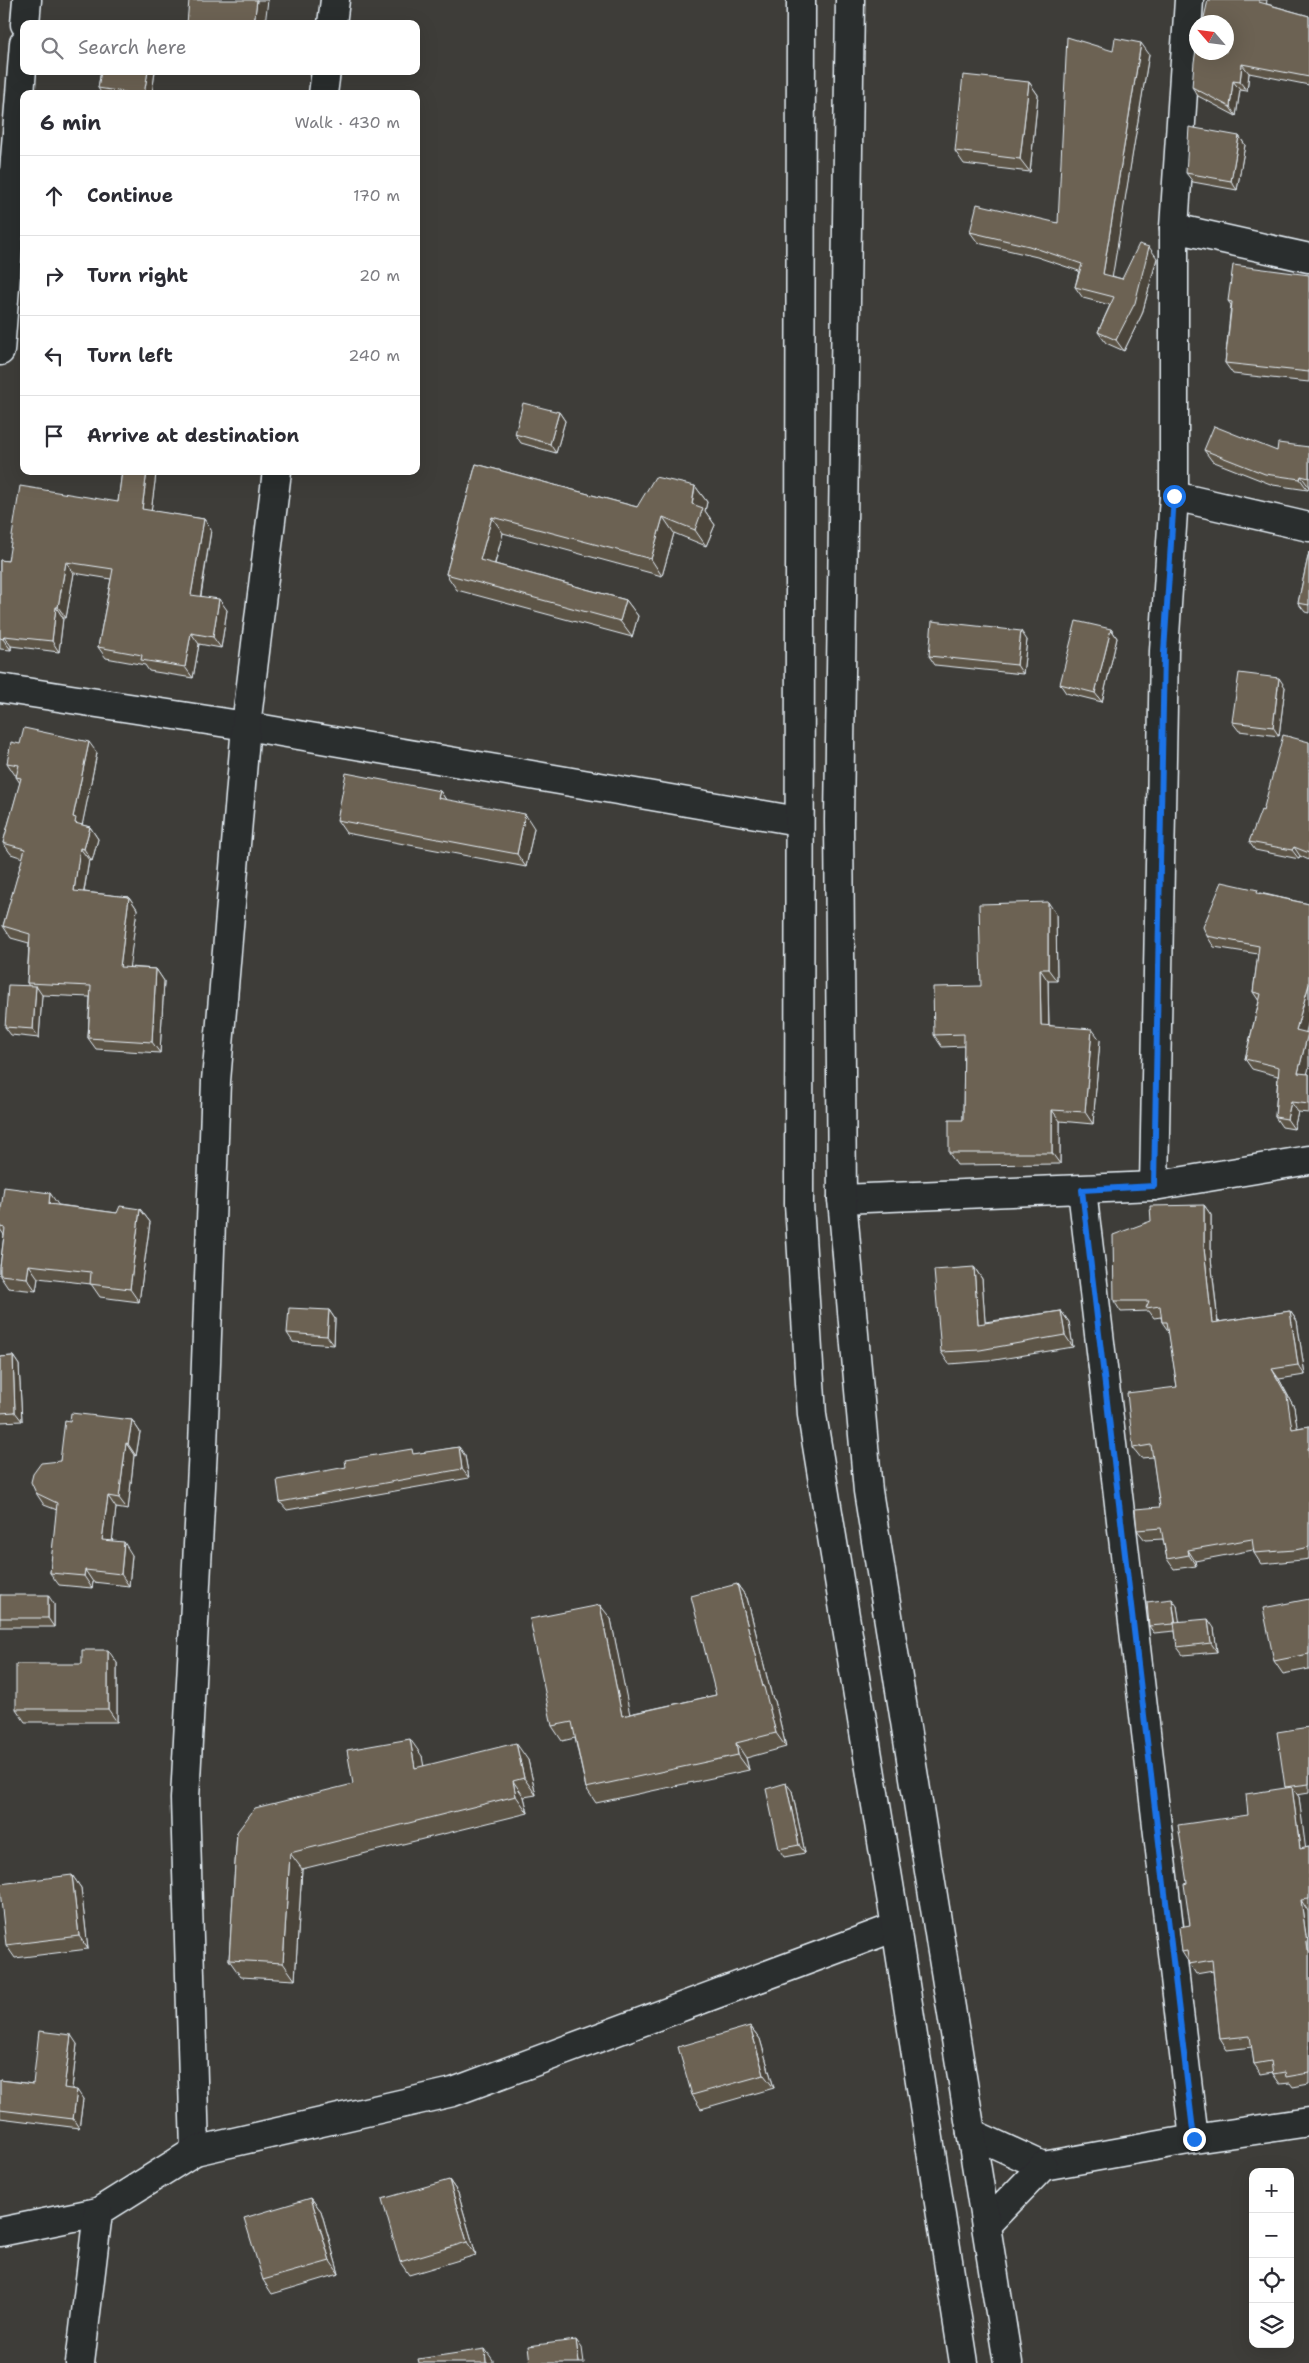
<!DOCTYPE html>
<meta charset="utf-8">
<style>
:root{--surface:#fff;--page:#f7f7f7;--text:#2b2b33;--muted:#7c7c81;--line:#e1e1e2}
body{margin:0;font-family:"Shantell Sans",sans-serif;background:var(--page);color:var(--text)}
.controls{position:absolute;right:15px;bottom:15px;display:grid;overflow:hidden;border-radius:10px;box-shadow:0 5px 20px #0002}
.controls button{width:45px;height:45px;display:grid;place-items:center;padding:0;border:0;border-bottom:1px solid var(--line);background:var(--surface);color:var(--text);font:25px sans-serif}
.compass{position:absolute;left:1189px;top:15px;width:45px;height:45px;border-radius:50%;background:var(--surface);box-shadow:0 5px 20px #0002;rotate:298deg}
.stop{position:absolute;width:15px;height:15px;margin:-11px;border:4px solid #1a73e8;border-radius:50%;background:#fff}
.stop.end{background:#1a73e8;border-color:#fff;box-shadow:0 1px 5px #0008}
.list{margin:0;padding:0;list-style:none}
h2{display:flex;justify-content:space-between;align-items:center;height:65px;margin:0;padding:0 20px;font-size:21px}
h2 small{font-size:16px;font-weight:400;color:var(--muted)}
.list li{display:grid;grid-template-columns:32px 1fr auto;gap:15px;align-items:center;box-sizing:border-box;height:80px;padding:0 20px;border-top:1px solid var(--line)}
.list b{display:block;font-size:19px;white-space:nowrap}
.list em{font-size:16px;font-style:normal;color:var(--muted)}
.icon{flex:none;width:28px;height:28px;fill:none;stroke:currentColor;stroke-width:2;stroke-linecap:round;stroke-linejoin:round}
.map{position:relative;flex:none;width:1309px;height:2363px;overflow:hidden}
.search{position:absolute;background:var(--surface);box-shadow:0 5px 20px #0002;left:20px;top:20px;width:400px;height:55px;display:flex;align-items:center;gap:12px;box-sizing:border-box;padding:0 18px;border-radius:10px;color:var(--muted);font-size:19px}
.panel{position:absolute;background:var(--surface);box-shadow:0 5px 20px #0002;left:20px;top:90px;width:400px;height:385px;border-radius:10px}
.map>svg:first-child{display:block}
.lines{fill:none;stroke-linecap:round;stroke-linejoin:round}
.street-casing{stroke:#e8f1f8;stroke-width:31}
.secondary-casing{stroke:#e8f1f8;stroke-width:31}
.street{stroke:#2a2d2e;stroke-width:28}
.secondary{stroke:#2a2d2e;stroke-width:28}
.wall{fill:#5d5447;stroke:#e8f1f8}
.shaded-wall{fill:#4c453a;stroke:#e8f1f8}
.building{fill:#6c6253;stroke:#e8f1f8}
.route{stroke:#1a73e8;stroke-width:6}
</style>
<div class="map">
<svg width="1309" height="2363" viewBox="0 0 1309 2363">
<rect width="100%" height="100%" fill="#3e3d39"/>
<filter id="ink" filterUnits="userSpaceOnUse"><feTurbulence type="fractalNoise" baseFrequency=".02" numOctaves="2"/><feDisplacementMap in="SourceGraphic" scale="10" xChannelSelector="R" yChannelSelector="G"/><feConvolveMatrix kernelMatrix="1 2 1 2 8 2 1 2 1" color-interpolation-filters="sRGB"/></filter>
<g filter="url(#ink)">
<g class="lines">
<defs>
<g id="street">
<polyline points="25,24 27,0"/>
<polyline points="332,24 335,0"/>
<polyline points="323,94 326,71"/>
<polyline points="1174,228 1309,258"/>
<polyline points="0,351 24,43"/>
<polyline points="1174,496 1309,527"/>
<polyline points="0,688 246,726 798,821"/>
<polyline points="1154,1186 1164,651 1174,496 1174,228 1189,0"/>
<polyline points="1082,1190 1194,2139"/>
<polyline points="842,1199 1154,1186 1309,1160"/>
<polyline points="971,2133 1043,2166 1194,2139 1309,2122"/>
<polyline points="195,2151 185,1799 203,1447 216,1081 246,726 277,471"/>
<polyline points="986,2225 1043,2166"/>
<polyline points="0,2232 98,2212 195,2151 453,2092 896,1927"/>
<polyline points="80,2363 98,2212"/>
</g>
<g id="secondary">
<polyline points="801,0 799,1204 812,1415 896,1927 964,2363"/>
<polyline points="850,0 839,821 842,1199 868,1491 1008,2363"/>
</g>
</defs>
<!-- street casing -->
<use href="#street" class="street-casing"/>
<!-- secondary casing -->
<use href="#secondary" class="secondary-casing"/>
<!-- street -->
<use href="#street" class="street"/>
<!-- secondary -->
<use href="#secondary" class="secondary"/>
</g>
<!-- wall -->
<g class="wall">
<polygon points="1267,4 1309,16 1309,85 1249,73 1247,91 1240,90 1236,116 1198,96 1192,87"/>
<polygon points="1113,51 1149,54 1112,276 1122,279 1157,258 1142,314 1124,351 1106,343 1098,332 1110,305 1083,298 1075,287 1079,271 1037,257 978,243 970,232 1058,223"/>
<polygon points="101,71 155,71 152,94 102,94 98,88"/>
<polygon points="1029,82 1038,95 1030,172 964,164 955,151"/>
<polygon points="1239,136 1245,145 1237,190 1193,182 1186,173"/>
<polygon points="1309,275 1309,382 1233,374 1225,363 1231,305 1228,301"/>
<polygon points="559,412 565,421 556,453 521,443 515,434"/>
<polygon points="1309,447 1309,487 1308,490 1273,485 1212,461 1204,450 1277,451"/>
<polygon points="476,464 637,507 695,486 707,502 705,511 715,525 706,546 674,533 662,576 503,533 495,564 626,600 638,616 632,637 457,590 446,574"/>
<polygon points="122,471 154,471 156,474 151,511 204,519 211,530 201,596 227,610 221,648 199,644 193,678 149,671 145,665 106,658 98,647 111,579 74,573 66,618 63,618 59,652 11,646 11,650 0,649 0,560 8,561 118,502"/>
<polygon points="1309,552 1309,613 1305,612 1298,603"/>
<polygon points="1111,629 1117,638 1102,702 1066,693 1060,684"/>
<polygon points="1027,640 1023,674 935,665 929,656"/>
<polygon points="1285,687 1279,736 1239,731 1232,722"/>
<polygon points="1309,742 1309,860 1300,856 1299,859 1255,850 1249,842 1263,811"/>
<polygon points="20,744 97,753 82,825 90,827 98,839 92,861 89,860 84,892 129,897 137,909 129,967 156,969 164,981 160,1053 96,1049 88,1038 90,997 42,995 39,1038 11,1035 5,1027 29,986 27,983 29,943 11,938 3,926 23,858 11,854 3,843 20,783 16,777 17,775 15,775 7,763"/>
<polygon points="440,791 446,800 534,828 526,867 346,833 337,820"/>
<polygon points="1260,893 1309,904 1309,1020 1306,1032 1308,1033 1309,1034 1309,1067 1307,1074 1309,1074 1309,1113 1298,1112 1294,1129 1282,1127 1275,1117 1278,1076 1252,1069 1245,1059 1259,1001 1253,992 1258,954 1214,947 1207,936"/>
<polygon points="1056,914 1057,981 1048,981 1049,1025 1100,1040 1093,1124 1060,1121 1060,1164 957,1165 949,1153 963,1120 964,1046 942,1047 934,1035 981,986"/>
<polygon points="59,1205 117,1213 140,1209 150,1222 139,1302 100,1297 91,1284 38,1278 36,1291 8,1288 0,1276 0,1267 4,1235 0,1229 0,1217"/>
<polygon points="1204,1205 1211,1215 1211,1259 1218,1322 1290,1311 1297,1321 1305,1375 1279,1379 1294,1407 1297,1428 1309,1426 1309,1559 1302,1560 1261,1564 1254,1553 1253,1550 1195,1561 1196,1566 1174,1569 1167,1559 1163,1539 1145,1540 1137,1530 1160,1507 1153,1457 1141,1458 1133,1448 1177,1387 1169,1332 1162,1322 1161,1317 1154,1318 1149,1311 1121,1312 1114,1301"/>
<polygon points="974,1267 982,1279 985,1322 1061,1311 1069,1322 1073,1347 989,1361 949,1364 941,1352"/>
<polygon points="329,1310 335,1319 334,1345 293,1342 287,1333"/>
<polygon points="13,1356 19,1365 22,1421 0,1422 0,1357"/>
<polygon points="132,1420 140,1432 136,1456 134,1455 128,1510 116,1508 112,1541 132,1555 129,1586 93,1582 92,1588 59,1585 50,1573 57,1510 44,1505 36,1493 60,1461 70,1421"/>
<polygon points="459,1447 465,1456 469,1478 287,1510 280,1502 346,1467 416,1454"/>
<polygon points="737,1584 747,1598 772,1697 775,1701 786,1747 746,1758 749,1770 596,1803 586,1788 575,1738 562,1741 552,1726 611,1619 629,1714 716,1695"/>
<polygon points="0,1595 54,1604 54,1627 0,1627"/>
<polygon points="1309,1599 1309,1669 1283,1674 1274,1661"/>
<polygon points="1177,1606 1179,1621 1214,1628 1217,1652 1183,1655 1177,1647 1175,1631 1154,1633 1149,1626"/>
<polygon points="117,1663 117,1722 25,1722 16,1709 82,1664"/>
<polygon points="1309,1727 1309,1793 1297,1795 1299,1797 1305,1848 1309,1847 1309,2084 1293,2087 1290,2083 1280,2084 1273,2074 1273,2072 1261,2074 1254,2064 1252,2047 1227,2050 1220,2039 1213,1971 1196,1974 1182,1952 1190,1925 1187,1883 1248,1815 1286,1788 1285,1787"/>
<polygon points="422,1756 423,1766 528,1760 536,1795 524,1797 528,1813 302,1869 295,1980 241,1977 229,1960 237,1832"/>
<polygon points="792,1791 805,1853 784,1857 779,1849"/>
<polygon points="72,1875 81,1888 88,1949 15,1958 6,1945"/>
<polygon points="750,2026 760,2039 774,2088 701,2109 692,2095"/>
<polygon points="77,2044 72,2089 83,2099 79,2128 0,2118 0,2080 33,2084"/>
<polygon points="449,2180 458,2193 476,2255 409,2275 400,2262"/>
<polygon points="311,2198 321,2211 339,2274 272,2294 263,2280"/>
</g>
<!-- shaded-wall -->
<g class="shaded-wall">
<polygon points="257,0 268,0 265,24 254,24"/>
<polygon points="1259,0 1267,0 1265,11 1259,2"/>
<polygon points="1141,43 1149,54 1111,285 1103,274"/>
<polygon points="1242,64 1249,73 1247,91 1240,82"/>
<polygon points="148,71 155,71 152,94 144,94"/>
<polygon points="1233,81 1240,90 1236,116 1230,107"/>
<polygon points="1029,82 1038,95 1030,172 1020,159"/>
<polygon points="1239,136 1245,145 1237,190 1231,181"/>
<polygon points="1149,247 1157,258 1142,314 1124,351 1116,340"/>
<polygon points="559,412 565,421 556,453 550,444"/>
<polygon points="147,471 154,471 156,474 150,520 142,509"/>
<polygon points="1301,476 1309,487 1308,490 1300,479"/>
<polygon points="695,486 707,502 705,511 715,525 706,546 695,530 692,504"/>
<polygon points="492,517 503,533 491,577 480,560"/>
<polygon points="663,517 674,533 662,576 651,559"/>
<polygon points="204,519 211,530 199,605 191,595"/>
<polygon points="66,562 74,573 66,618 58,607"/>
<polygon points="219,599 227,610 221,648 213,637"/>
<polygon points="626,600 638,616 632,637 620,621"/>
<polygon points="56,607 63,618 59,652 52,641"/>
<polygon points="1111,629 1117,638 1102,702 1095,693"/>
<polygon points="1021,631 1027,640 1023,674 1017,665"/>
<polygon points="191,633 199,644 193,678 185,667"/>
<polygon points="4,636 11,646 11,650 3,639"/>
<polygon points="1279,678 1285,687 1279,736 1273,727"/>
<polygon points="89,742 97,753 82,826 75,823 73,817"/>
<polygon points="440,791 449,804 438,798"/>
<polygon points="525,814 534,828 526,867 517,854"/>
<polygon points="90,827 98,839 92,861 84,849"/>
<polygon points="1294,847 1300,856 1299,859 1292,850"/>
<polygon points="80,848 89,860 82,902 74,891"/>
<polygon points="129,897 137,909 128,978 120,967"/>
<polygon points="1048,902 1056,914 1057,981 1048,969"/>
<polygon points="156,969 164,981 160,1053 152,1042"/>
<polygon points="1040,969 1048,981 1049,1037 1041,1025"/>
<polygon points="1309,984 1309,1020 1304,1040 1296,1030"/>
<polygon points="36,986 42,995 39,1038 33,1029"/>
<polygon points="1092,1029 1100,1040 1093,1124 1085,1112"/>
<polygon points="1308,1033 1309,1034 1309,1067 1305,1083 1298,1073"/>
<polygon points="1291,1102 1298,1112 1294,1129 1287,1119"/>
<polygon points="1052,1110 1060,1121 1060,1164 1052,1153"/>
<polygon points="50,1193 59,1206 49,1204"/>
<polygon points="1204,1205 1211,1215 1211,1259 1219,1333 1212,1323 1204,1248"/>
<polygon points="140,1209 150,1222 139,1302 130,1289"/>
<polygon points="29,1265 38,1278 36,1291 27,1278"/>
<polygon points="974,1267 982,1279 986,1335 978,1324"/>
<polygon points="329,1310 335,1319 334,1345 327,1336"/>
<polygon points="1061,1311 1069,1322 1073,1347 1065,1335"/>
<polygon points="1290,1311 1297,1321 1305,1375 1298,1365"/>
<polygon points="13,1356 19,1365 22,1421 15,1412"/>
<polygon points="1272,1369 1279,1379 1294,1407 1299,1439 1292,1429"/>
<polygon points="132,1420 140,1432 136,1456 128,1444"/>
<polygon points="126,1443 134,1455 128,1510 119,1498"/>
<polygon points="459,1447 465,1456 469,1478 462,1469"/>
<polygon points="108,1496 116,1508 111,1552 102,1540"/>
<polygon points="124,1542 132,1555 129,1586 121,1574"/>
<polygon points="1188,1550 1195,1561 1196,1566 1189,1555"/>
<polygon points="85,1570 93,1582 92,1588 84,1576"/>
<polygon points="737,1584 747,1598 772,1697 775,1701 786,1747 776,1733 763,1687"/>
<polygon points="48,1595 54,1604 54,1627 48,1618"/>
<polygon points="1172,1599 1177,1606 1181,1631 1176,1624"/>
<polygon points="600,1605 611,1619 633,1730 622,1716"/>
<polygon points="1208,1619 1214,1628 1217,1652 1211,1643"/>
<polygon points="108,1650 117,1663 117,1722 108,1709"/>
<polygon points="410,1739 422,1756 427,1785 415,1768"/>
<polygon points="516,1743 528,1760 536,1795 524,1778"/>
<polygon points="736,1743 746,1758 749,1770 738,1755"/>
<polygon points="513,1781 524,1797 528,1813 516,1796"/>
<polygon points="786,1783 792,1791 805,1853 799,1845"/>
<polygon points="1292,1787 1299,1797 1307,1859 1300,1849"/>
<polygon points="290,1853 302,1869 295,1980 283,1963"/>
<polygon points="72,1875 81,1888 88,1949 79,1936"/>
<polygon points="1301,1900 1308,1911 1309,1953 1308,1951"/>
<polygon points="750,2026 760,2039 774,2088 764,2075"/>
<polygon points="71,2035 77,2044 71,2097 64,2088"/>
<polygon points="77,2090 83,2099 79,2128 73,2119"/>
<polygon points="449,2180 458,2193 476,2255 467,2242"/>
<polygon points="311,2198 321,2211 339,2274 330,2261"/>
<polygon points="576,2340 582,2348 584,2363 579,2363"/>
<polygon points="485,2349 493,2360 493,2363 486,2363"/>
</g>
<!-- building -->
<g class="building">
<polygon points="189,0 257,0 254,24 187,24"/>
<polygon points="1208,0 1259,0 1259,2 1309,16 1309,77 1242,64 1240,82 1233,81 1230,107 1192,87 1194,62 1196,50 1196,52 1226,52 1226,22 1203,22"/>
<polygon points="1067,37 1113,51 1115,38 1141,43 1103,274 1122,279 1139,244 1149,247 1135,303 1116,340 1098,332 1114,297 1075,287 1082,264 1029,246 970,232 977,204 1058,223"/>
<polygon points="101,71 148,71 144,94 137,94 98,88"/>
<polygon points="963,75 1029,82 1020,159 955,151"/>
<polygon points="1189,127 1239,136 1231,181 1186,173"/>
<polygon points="1233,265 1309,275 1309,372 1225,363 1232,302 1228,301"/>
<polygon points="523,403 559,412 550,444 515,434"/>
<polygon points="1214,426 1277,451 1278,443 1309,447 1309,478 1301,476 1300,479 1265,474 1204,450"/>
<polygon points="476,464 637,507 655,477 695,486 692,504 703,508 695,530 663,517 651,559 492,517 480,560 626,600 620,621 446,574"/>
<polygon points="122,471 147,471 142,509 204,519 191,595 219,599 213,637 191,633 185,667 141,660 142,655 98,647 113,569 66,562 58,607 56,607 52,641 4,636 3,639 0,638 0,560 8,561 20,486 118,502"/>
<polygon points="1309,552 1309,605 1298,603"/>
<polygon points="932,621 1021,631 1017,665 929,656"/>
<polygon points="1076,621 1111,629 1095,693 1060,684"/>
<polygon points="1239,673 1279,678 1273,727 1232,722"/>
<polygon points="24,728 89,742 73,817 76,818 75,823 90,827 84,849 80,848 74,891 129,897 120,967 156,969 152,1042 88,1038 91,986 27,983 30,934 3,926 25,849 3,843 21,778 16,777 19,765 7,763 11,742 20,744"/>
<polygon points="1283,735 1309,742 1309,853 1294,847 1292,850 1249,842 1261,810 1263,811"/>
<polygon points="346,773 440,791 438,798 525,814 517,854 337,820"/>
<polygon points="1222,882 1258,890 1257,893 1309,904 1309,984 1296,1030 1308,1033 1298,1073 1309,1074 1309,1104 1291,1102 1287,1119 1275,1117 1279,1067 1245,1059 1261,994 1253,992 1259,946 1207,936 1203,927"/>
<polygon points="1048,902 1048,969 1040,969 1041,1025 1092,1029 1085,1112 1052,1110 1052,1153 949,1153 949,1120 963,1120 964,1034 934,1035 933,987 981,986 979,904"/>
<polygon points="8,985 36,986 33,1029 5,1027"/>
<polygon points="4,1187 50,1193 49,1204 117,1213 120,1206 140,1209 130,1289 90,1284 91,1272 29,1265 27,1278 0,1275 0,1267 5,1228 0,1227 0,1217"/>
<polygon points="1204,1205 1204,1248 1212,1323 1290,1311 1298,1365 1272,1369 1287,1396 1292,1429 1309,1426 1309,1447 1308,1448 1309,1454 1309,1547 1295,1550 1254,1553 1252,1539 1188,1550 1189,1555 1167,1559 1161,1528 1137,1530 1135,1509 1160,1507 1151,1445 1133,1448 1127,1393 1177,1387 1167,1322 1162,1322 1160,1306 1146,1308 1149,1301 1114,1301 1113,1235 1151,1221 1150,1206"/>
<polygon points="974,1267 978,1324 1061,1311 1065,1335 980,1350 941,1352 934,1270"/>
<polygon points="289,1308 329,1310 327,1336 287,1333"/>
<polygon points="13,1356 15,1412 0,1413 0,1357"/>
<polygon points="71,1413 132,1420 128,1444 126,1443 119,1498 108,1496 102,1540 124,1542 121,1574 85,1570 84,1576 50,1573 57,1503 36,1493 31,1482 33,1474 41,1463 60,1461 65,1420 70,1421"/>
<polygon points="459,1447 462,1469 280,1502 277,1480 346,1467 345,1460 412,1449 413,1454"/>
<polygon points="737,1584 763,1687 764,1687 776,1733 736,1743 738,1755 586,1788 572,1722 552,1726 530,1619 600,1605 622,1716 716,1695 691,1596"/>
<rect x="0" y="1595" width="48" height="23"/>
<polygon points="1172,1599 1175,1622 1174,1622 1174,1624 1149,1626 1147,1602"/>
<polygon points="1309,1599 1309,1654 1274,1661 1263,1608"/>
<polygon points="1208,1619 1211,1643 1177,1647 1174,1622"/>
<polygon points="82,1650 108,1650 108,1709 16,1709 16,1664 82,1664"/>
<polygon points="1309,1727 1309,1784 1285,1787 1277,1732"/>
<polygon points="410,1739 415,1768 516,1743 524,1778 513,1781 516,1796 290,1853 283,1963 229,1960 237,1832 255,1808 353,1784 347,1750"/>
<polygon points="786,1783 799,1845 779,1849 766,1789"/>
<polygon points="1292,1787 1300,1849 1309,1847 1309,1899 1301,1900 1308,1951 1309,1951 1309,2073 1286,2077 1285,2072 1273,2074 1271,2061 1254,2064 1250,2036 1220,2039 1212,1960 1189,1964 1187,1951 1182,1952 1179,1927 1190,1925 1184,1884 1187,1883 1178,1825 1248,1815 1246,1794"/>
<polygon points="72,1875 79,1936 6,1945 0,1891 0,1884"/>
<polygon points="750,2026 764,2075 692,2095 678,2047"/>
<polygon points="39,2031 71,2035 64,2088 77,2090 73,2119 0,2110 0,2080 33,2084"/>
<polygon points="449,2180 467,2242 400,2262 382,2199"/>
<polygon points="311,2198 330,2261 263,2280 244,2218"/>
<polygon points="576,2340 579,2363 530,2363 528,2346"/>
<polygon points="485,2349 486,2363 419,2363 418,2359"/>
</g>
</g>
<g class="lines" filter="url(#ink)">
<!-- route -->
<polyline class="route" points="1174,496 1164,652 1154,1186 1082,1190 1194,2139"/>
</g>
</svg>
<div class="controls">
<button>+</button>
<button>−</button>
<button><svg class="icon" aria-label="locate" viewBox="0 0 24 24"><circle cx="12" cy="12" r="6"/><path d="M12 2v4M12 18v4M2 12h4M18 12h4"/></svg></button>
<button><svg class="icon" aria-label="layers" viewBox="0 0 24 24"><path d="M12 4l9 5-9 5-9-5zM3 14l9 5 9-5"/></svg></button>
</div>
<svg class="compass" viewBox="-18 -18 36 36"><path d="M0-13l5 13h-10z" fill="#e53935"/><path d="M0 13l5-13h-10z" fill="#7c7c81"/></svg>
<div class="stop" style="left:1174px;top:496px"></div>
<div class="stop end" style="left:1194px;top:2139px"></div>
<div class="search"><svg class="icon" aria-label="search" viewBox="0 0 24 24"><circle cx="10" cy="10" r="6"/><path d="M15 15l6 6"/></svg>Search here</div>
<section class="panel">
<h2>6 min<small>Walk · 430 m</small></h2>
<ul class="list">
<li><svg class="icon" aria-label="ahead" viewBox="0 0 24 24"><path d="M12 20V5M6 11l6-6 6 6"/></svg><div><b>Continue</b></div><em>170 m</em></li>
<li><svg class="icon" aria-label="right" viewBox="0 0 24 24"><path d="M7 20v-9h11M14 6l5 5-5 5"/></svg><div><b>Turn right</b></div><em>20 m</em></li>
<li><svg class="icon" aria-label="left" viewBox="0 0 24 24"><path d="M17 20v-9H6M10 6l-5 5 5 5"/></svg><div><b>Turn left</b></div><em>240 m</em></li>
<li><svg class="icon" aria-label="arrive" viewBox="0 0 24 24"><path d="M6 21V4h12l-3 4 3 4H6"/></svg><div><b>Arrive at destination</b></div></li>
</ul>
</section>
</div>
